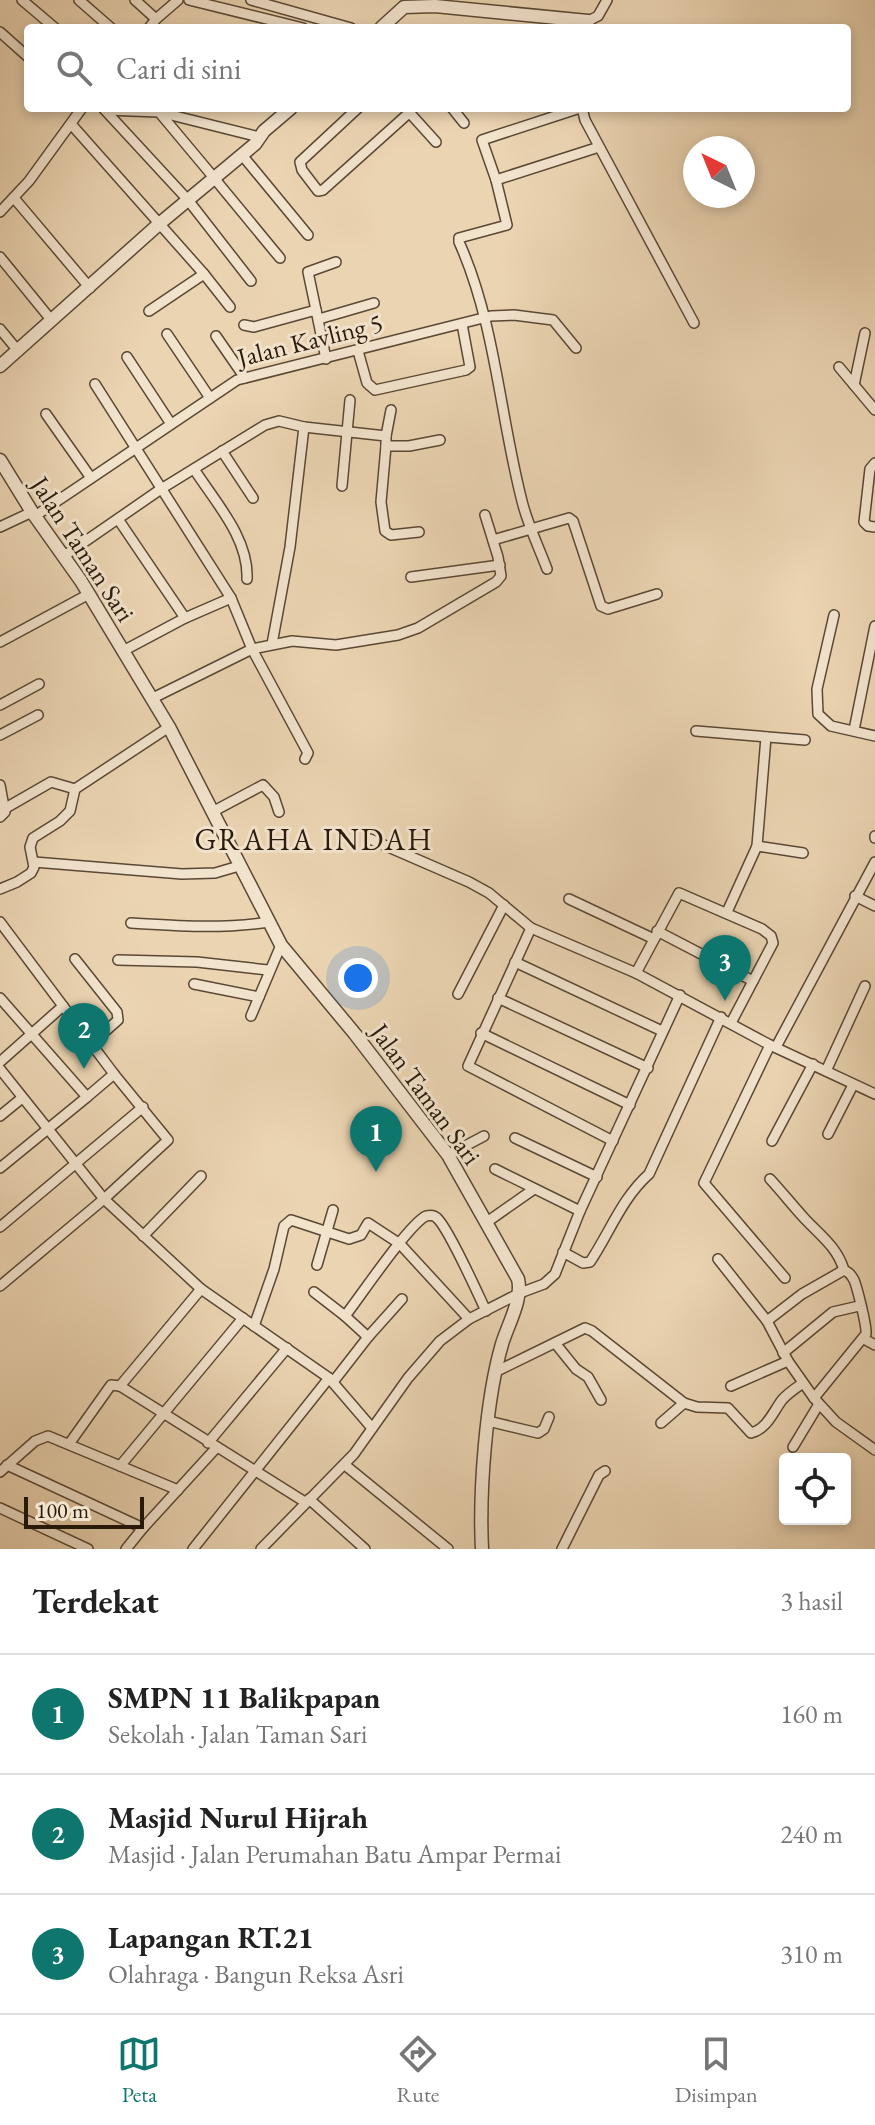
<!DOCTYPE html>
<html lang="id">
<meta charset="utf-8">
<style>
:root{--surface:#fff;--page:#f6f6f6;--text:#222;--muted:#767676;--line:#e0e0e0;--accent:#0f766e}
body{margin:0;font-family:"EB Garamond",serif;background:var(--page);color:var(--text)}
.controls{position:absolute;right:24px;bottom:24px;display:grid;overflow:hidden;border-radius:8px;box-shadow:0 4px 12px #0003}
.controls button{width:72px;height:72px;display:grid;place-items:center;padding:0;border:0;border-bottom:2px solid var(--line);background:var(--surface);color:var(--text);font:40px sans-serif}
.compass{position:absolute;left:683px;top:136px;width:72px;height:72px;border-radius:50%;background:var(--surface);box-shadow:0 4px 12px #0003;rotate:317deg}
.scale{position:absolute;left:24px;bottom:20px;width:120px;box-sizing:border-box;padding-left:8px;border:4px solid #2a1a0a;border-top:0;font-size:22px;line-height:28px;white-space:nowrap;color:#2a1a0a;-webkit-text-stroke:6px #f2e3cd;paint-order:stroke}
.you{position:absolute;left:358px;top:978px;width:28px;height:28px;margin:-20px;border:6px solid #fff;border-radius:50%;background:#1a73e8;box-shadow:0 0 0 12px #1a73e833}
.badge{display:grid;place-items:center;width:52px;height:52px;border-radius:50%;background:var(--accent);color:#fff;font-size:26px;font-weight:700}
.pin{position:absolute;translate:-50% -66px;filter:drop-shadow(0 2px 4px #0008)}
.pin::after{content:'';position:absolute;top:42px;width:28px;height:24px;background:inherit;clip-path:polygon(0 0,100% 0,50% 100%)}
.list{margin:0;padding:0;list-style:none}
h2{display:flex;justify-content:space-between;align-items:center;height:104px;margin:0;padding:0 32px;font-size:34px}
h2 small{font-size:26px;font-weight:400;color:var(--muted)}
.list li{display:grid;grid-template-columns:52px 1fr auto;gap:24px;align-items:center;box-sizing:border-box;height:120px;padding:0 32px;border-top:2px solid var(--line)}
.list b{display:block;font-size:30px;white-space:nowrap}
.list p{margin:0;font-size:26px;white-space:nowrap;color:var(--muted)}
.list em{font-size:26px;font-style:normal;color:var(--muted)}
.icon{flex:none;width:44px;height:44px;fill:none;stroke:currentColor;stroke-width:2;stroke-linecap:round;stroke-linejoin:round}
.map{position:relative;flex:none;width:875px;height:1549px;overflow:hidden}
.search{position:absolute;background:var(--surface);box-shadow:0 4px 12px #0003;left:24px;right:24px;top:24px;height:88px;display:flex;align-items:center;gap:20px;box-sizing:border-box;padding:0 28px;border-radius:8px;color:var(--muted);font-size:30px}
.sheet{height:464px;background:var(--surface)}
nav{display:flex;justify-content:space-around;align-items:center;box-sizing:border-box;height:112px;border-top:2px solid var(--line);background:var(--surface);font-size:22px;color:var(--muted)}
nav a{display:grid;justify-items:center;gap:4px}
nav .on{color:var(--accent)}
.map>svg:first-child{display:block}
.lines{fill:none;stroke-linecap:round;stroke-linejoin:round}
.minor-casing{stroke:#5a4834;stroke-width:12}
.tertiary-casing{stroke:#5a4834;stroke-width:15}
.minor{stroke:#f2e3cd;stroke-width:9}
.tertiary{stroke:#f2e3cd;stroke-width:12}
.labels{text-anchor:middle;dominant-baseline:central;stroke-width:6;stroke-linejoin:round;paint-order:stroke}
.street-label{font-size:26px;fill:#2a1a0a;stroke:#f2e3cd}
.quarter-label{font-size:30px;letter-spacing:2px;fill:#2a1a0a;stroke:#f2e3cd}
</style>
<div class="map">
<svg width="875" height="1549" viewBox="0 0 875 1549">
<rect width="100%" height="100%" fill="#ebd4b2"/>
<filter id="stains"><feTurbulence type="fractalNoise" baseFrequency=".0025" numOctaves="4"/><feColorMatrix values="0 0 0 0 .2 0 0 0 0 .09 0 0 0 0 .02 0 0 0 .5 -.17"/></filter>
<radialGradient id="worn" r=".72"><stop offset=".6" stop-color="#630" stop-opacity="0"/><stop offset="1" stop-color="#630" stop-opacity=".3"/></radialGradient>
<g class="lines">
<defs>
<g id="minor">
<polyline points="22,0 55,28"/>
<polyline points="79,0 111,28"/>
<polyline points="135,0 156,19"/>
<polyline points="189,0 303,28"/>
<polyline points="251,0 351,28"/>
<polyline points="149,28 156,19 178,0"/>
<polyline points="587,28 588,21 598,16 607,0"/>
<polyline points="0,32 28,57"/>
<polyline points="103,108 188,200 251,281"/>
<polyline points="358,108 300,162 302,170 318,191 323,190 410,112"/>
<polyline points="452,108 464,123"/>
<polyline points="580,108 482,140 496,180 599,147"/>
<polyline points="582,108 585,120 694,323"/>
<polyline points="105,110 159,112 255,136 259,140"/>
<polyline points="408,111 436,142"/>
<polyline points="159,112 210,173"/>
<polyline points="71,124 204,274 230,307"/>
<polyline points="242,155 308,235"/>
<polyline points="214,178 280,258"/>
<path d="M496,180l11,45 -48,13v4c37,82 41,177 64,263 6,22 16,43 24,64"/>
<polyline points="14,198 90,288"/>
<polyline points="0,212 29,181 82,108"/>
<polyline points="0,257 48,316"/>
<polyline points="316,310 308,272 336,262"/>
<polyline points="149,311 204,274"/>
<polyline points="319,319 374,303"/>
<polyline points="244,325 254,327 316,310 326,359"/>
<polyline points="0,329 14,346"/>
<polyline points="167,334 210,398"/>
<polyline points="216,336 245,378"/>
<polyline points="358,351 367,383 375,390 466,370 470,367 462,324"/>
<polyline points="127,357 171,424"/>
<polyline points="839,367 875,410"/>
<polyline points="95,384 231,598 252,649 308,753 305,759"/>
<polyline points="854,385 865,333"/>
<polyline points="46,414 91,478"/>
<polyline points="304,427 386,436 386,446 409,446 440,440"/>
<polyline points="386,436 391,410"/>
<polyline points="386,446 381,502 385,531 391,535 419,532"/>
<polyline points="222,451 253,498"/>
<polyline points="875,463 870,469 864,522 868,526 875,527"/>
<path d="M194,469c21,33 55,69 53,110"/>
<polyline points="342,486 350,400"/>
<polyline points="35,516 237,380 491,316 514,315 553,320 576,348"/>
<polyline points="118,519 185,618"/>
<polyline points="0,527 32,512"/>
<polyline points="493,540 569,518 573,521 601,606 608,609 657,594"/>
<polyline points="64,556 161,489 265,425 279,421 304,427 290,547 272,644"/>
<polyline points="411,577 500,565"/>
<polyline points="834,615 817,689 818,714 831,726 875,736"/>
<polyline points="0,642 89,594"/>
<polyline points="123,651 185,618 231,598"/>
<polyline points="153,698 252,649 292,641 336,645 398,635 418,628 496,582 501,576 498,557 485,515"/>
<polyline points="0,705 39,684"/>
<polyline points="854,730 875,626"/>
<polyline points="696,731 805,740"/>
<polyline points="0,735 38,715"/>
<polyline points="0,785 5,812 0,817"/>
<polyline points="4,809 51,782 75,789"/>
<polyline points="214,811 263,785 274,797 279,812"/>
<polyline points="875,836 875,838"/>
<polyline points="370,839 469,882 489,893 531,928 636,973 770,1045 875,1094"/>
<polyline points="757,846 766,737"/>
<polyline points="34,862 182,874 215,873 239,866"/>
<polyline points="0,889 17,882 31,873 34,867 30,847 33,838 60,821 70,811 75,789 169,727"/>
<polyline points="855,896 875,906"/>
<polyline points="569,899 654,939"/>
<polyline points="727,912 757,846 803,853"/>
<polyline points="0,922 114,1074 168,1140 104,1199 0,1286"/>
<path d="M131,923c46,3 92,6 138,-1"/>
<polyline points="531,928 468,1066 613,1141"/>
<polyline points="657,931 753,981"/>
<polyline points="75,959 117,1012 118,1020 92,1043"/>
<polyline points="118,960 197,962 268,970"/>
<polyline points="515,962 662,1031"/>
<polyline points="636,973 679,893 762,929 771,936 773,943 731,1023"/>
<polyline points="194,984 259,997"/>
<polyline points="458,994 504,905"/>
<polyline points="0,998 87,1097 0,1168"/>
<polyline points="498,998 648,1068"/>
<polyline points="251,1016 281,945"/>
<polyline points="481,1033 630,1105"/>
<polyline points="770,1045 704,1183 785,1278"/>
<polyline points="776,1047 875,862"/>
<polyline points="0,1062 63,1006"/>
<polyline points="0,1069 104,1199 201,1289 329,1378 372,1428"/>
<polyline points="826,1071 865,986"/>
<polyline points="87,1097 114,1074"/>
<polyline points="0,1116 22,1098"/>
<polyline points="828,1134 853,1085"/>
<polyline points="515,1138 597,1177"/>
<polyline points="772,1141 813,1064"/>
<polyline points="448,1155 484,1136"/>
<polyline points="495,1169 580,1211"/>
<path d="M770,1179c12,13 23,27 35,40 16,17 32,28 39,51"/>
<polyline points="487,1222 534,1189"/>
<polyline points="0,1227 143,1107"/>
<polyline points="143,1236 201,1176"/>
<path d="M563,1252l20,11 7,-1c20,-30 32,-64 59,-88l72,-157"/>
<polyline points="718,1259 767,1321 788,1361 814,1398 836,1422 875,1450"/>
<polyline points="317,1265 333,1210"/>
<polyline points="201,1289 120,1386 305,1502"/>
<path d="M314,1292l31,24c15,-19 63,-91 81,-100 4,-1 8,-1 11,2 12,11 40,74 49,93"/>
<path d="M767,1321l35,-27 42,-24c5,3 6,3 10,10 3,7 13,46 12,54l-52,64"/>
<polyline points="254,1326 274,1269 284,1226 291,1220 349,1239 361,1235 368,1223 400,1244 469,1319"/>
<polyline points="368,1337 402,1299"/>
<polyline points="864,1339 875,1345"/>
<polyline points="555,1343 576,1369 588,1377 601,1400"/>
<polyline points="783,1353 833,1312 859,1306"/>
<path d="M495,1372l90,-44 7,3 92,72 13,4 31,1 23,25c16,-4 22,-21 31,-33 6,-7 14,-12 21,-17"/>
<polyline points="333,1382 368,1337 345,1316"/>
<polyline points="731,1386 788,1361"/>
<polyline points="488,1421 538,1433 544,1429 549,1417"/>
<polyline points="661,1423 684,1403"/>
<polyline points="208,1443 287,1348"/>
<polyline points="69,1444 111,1385 120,1386"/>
<polyline points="793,1447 819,1404"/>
<polyline points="7,1465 143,1528"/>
<polyline points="345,1465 448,1549"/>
<polyline points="120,1466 243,1318"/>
<polyline points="0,1472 35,1441 48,1436 178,1490"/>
<polyline points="309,1499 365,1549"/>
<polyline points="0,1508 88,1549"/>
<polyline points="126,1549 143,1528 217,1447"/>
<polyline points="193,1549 329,1378"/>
<polyline points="261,1549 354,1454 408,1378 440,1341 469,1319 520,1293 544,1284 555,1274 580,1211 680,995"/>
<polyline points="562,1549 599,1475 605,1471"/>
</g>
<g id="tertiary">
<polyline points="381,28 404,7 435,6 588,21"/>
<polyline points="0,366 159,224 255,144 264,131 291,108"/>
<path d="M0,460l32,52 49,69 88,146 112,218 74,89 93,121 70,124c5,20 -10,45 -16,65 -16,55 -23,148 -20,205"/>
</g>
</defs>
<!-- minor casing -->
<use href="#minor" class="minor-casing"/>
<!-- tertiary casing -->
<use href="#tertiary" class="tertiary-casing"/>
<!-- minor -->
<use href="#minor" class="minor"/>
<!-- tertiary -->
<use href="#tertiary" class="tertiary"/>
</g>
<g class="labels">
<!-- street labels -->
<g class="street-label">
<text transform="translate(310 340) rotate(-14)">Jalan Kavling 5</text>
<text transform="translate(83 549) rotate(57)">Jalan Taman Sari</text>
<text transform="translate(426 1094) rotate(54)">Jalan Taman Sari</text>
</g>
<!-- quarter labels -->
<g class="quarter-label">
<text x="314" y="839">GRAHA INDAH</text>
</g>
</g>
<rect width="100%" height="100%" filter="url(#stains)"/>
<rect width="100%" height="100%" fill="url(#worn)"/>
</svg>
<div class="controls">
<button><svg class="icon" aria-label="locate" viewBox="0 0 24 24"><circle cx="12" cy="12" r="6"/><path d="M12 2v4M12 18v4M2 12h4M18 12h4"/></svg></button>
</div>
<svg class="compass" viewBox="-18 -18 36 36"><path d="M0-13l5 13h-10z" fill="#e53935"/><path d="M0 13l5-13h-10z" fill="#767676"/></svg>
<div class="scale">100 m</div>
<div class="you"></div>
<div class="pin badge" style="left:376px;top:1172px">1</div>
<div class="pin badge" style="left:84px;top:1069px">2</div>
<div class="pin badge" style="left:725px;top:1001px">3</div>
<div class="search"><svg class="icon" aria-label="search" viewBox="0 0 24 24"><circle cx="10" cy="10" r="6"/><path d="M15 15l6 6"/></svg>Cari di sini</div>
</div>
<section class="sheet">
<h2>Terdekat<small>3 hasil</small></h2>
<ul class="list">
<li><span class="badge">1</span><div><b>SMPN 11 Balikpapan</b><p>Sekolah · Jalan Taman Sari</p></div><em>160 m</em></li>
<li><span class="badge">2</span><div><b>Masjid Nurul Hijrah</b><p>Masjid · Jalan Perumahan Batu Ampar Permai</p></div><em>240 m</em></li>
<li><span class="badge">3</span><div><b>Lapangan RT.21</b><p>Olahraga · Bangun Reksa Asri</p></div><em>310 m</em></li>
</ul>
</section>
<nav>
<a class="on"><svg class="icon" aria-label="map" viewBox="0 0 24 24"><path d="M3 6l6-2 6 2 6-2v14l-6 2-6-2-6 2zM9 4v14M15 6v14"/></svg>Peta</a>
<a><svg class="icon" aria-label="directions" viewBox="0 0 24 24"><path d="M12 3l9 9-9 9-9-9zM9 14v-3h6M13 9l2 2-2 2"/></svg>Rute</a>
<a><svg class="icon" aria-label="saved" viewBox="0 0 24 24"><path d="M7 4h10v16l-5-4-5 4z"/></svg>Disimpan</a>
</nav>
